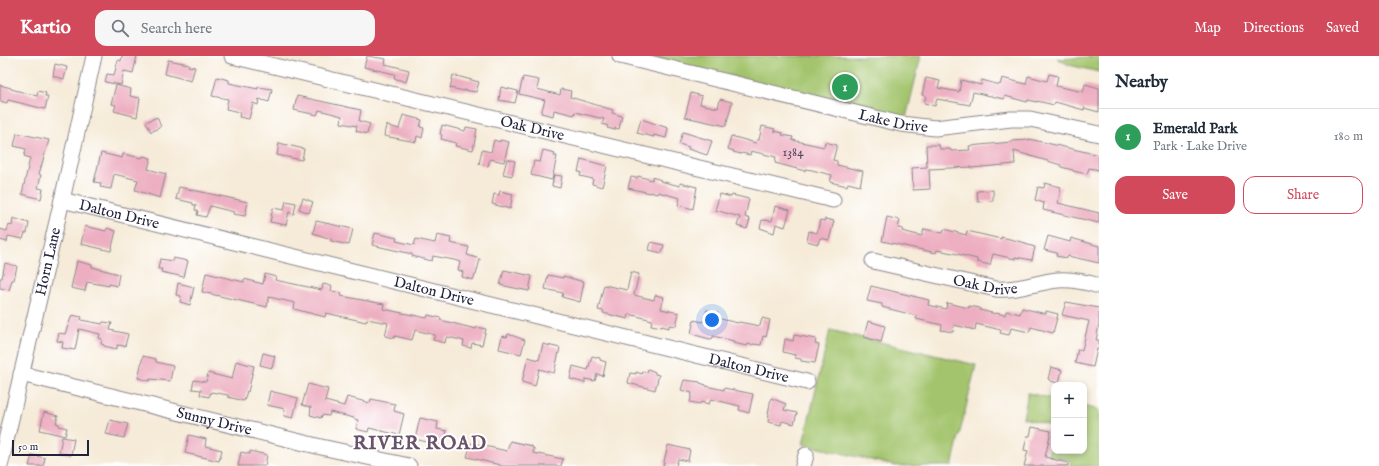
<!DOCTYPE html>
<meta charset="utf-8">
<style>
:root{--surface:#fff;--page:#f6f6f7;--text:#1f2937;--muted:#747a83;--line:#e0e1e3;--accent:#d1495b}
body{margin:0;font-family:"IM FELL English",serif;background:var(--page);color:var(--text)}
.controls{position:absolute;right:12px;bottom:12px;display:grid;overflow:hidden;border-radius:8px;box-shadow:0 2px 6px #0003}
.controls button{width:36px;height:36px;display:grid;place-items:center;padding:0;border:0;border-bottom:1px solid var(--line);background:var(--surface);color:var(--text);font:20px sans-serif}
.scale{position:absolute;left:12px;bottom:10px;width:77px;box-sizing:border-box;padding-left:4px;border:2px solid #22223b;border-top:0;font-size:11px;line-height:14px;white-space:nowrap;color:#22223b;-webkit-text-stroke:3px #fff;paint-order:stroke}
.you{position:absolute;left:712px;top:264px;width:14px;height:14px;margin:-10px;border:3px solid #fff;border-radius:50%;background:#1a73e8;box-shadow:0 0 0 6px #1a73e833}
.badge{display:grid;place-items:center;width:26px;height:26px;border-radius:50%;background:var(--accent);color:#fff;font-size:13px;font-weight:700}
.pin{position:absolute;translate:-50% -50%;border:2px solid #fff;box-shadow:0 1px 4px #0006}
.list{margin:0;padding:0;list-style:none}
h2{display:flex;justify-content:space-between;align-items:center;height:52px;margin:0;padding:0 16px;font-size:17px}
h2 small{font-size:13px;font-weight:400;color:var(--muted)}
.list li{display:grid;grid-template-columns:26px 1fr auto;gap:12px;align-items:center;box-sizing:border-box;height:56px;padding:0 16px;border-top:1px solid var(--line)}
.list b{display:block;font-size:15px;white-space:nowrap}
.list p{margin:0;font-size:13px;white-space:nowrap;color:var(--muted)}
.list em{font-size:13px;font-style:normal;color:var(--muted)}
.actions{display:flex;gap:8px;padding:12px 16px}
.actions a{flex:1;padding:9px 0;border:1px solid var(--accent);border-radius:12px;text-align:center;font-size:14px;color:var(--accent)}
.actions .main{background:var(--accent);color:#fff}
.icon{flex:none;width:22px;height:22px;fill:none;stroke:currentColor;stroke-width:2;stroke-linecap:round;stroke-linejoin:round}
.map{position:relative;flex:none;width:1099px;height:410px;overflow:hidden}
header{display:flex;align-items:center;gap:24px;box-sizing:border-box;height:56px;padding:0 20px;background:var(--accent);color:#fff}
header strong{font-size:19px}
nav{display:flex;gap:22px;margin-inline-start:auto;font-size:14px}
.search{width:280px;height:36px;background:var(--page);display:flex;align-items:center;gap:10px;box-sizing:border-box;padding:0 14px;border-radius:12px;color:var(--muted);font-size:15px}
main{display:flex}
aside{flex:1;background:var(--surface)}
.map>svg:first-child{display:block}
.green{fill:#a3c46c;stroke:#627354}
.building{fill:#edaec1}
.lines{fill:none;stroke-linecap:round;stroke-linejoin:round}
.minor-casing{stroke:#8c868a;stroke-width:17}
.minor{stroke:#fff;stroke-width:15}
.labels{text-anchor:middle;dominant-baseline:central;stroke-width:4;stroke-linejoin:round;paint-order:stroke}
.number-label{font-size:13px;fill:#55455c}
.street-label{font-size:15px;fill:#22223b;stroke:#fff}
.district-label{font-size:19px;font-weight:bold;letter-spacing:1px;fill:#69536a;stroke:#fff}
</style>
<header>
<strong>Kartio</strong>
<div class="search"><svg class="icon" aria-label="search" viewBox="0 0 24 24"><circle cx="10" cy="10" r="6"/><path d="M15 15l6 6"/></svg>Search here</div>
<nav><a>Map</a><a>Directions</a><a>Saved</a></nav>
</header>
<main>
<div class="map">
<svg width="1099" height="410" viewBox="0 0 1099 410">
<rect width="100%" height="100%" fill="#fff"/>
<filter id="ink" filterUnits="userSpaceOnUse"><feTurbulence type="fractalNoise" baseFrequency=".025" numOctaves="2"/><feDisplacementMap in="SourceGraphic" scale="8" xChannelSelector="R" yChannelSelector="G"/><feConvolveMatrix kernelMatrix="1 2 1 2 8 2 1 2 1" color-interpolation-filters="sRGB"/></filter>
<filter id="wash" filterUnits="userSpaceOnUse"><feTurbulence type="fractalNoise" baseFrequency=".012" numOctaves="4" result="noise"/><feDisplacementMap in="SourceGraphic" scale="16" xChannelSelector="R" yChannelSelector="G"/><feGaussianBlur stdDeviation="0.9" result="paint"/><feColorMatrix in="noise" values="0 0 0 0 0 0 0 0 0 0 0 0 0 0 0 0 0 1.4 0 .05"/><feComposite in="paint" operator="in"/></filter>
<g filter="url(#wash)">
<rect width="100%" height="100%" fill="#f6ebd8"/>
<!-- green -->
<g class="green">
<polygon points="647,0 921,0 906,62"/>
<polygon points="1099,0 1099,16 1069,9 1057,2 1062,3"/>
<polygon points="830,274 976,309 952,410 896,410 803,388"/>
<polygon points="1028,337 1054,343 1054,370 1023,362"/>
<polygon points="1084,350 1099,354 1099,410 1070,410 1071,405 1048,399 1054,375 1054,395 1084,395"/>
</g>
<g id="blocks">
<!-- building -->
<g class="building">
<polygon points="122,0 137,0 133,17 124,15 121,29 105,26 107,18 114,19 118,4 121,5"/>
<polygon points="367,0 386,3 385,8 409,14 406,26 394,22 395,18 364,11"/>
<polygon points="168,4 189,8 188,10 195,11 191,25 165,18"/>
<polygon points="55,8 67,11 64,23 53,20"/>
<polygon points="1049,18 1058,20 1056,30 1083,36 1085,28 1099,32 1099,56 1084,52 1084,54 1055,46 1054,49 1037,45 1037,46 1028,44 1027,46 1005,40 1004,43 973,36 970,49 937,43 935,50 924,47 926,40 922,39 926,22 940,25 938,32 959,36 961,24 981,29 982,24 1000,29 1002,22 1026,28 1028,20 1047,25"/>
<polygon points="453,19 479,26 476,36 464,34 464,35 450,32"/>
<polygon points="217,21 229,24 229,27 258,33 258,31 272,33 269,46 259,43 258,49 253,47 249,63 239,61 240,56 226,53 228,43 212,40"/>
<polygon points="523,21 539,24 537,33 560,39 561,33 571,35 570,41 613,54 612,57 622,60 619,73 615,72 615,74 607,72 608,70 602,68 604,63 575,56 574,59 554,54 553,60 541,57 545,44 519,38"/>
<polygon points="0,29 11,32 11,33 37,40 38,35 46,37 45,40 48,40 45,53 8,44 7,47 0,45"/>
<polygon points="116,29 131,33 130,40 140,42 137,61 114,55 116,49 111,48"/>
<polygon points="501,31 518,35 515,47 499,44"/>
<polygon points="691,37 702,40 700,48 718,52 720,43 732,46 726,70 685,61"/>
<polygon points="297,40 361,54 359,65 370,68 367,78 356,75 357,70 341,67 342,60 319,54 317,59 294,54"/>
<polygon points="403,59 422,64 420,71 424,72 422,82 417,80 416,86 384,80 386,69 399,73"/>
<polygon points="157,61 161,71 151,76 146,66"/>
<polygon points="641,63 668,72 666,82 654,79 654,81 637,77"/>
<polygon points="442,69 465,75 466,71 477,73 473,94 455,90 456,87 441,83 442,79 440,78"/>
<polygon points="762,70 775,73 774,75 783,77 782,79 793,81 792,84 824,91 825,86 837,89 833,104 837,105 837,109 863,115 860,130 848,127 847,130 830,126 832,119 812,114 805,113 805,115 775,107 776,101 751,95 750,99 742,97 741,98 733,96 734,95 728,93 731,80 756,87 757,84 759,84"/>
<polygon points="683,76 712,85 707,99 688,93 689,91 679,88"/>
<polygon points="17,77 49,84 39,118 41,119 38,132 43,133 41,143 22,138 30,102 24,100 26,93 14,90"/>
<polygon points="1029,83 1099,99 1099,114 1089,112 1087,118 1073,115 1073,114 1061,111 1061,109 1014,95 1015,108 971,112 971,111 929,113 930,133 913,134 912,112 927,111 926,89 939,89 940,93 950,93 951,95 970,94 969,90 1012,86 1012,85 1029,84"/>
<polygon points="494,84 500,86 500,84 509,86 504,106 490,103 488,110 479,108 482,94 491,96"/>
<polygon points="279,87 304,93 302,104 277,99"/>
<polygon points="543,94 555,97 554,100 557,100 552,124 531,119 534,105 540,106"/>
<polygon points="101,97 122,102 123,98 142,102 143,100 151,102 148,113 166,118 160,142 135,134 138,124 114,118 111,133 100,131 101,127 94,126"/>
<polygon points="507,103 515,105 512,120 503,118"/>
<polygon points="581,103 607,110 602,131 592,128 593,123 580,120 581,116 578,116"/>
<polygon points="554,119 562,120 560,132 552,130"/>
<polygon points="638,120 652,124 652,121 661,124 660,125 680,130 680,127 697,131 693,153 678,149 680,142 658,136 657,138 650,136 650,137 628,132 631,121 637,122"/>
<polygon points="1045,127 1061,131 1058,147 1099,157 1099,167 1043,154 1044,147 1035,144 1038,131 1044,132"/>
<polygon points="179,131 248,146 245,160 233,158 234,156 210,150 206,161 197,159 198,155 195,154 196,149 193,149 193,147 176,143"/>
<polygon points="993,134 993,145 978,146 977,135"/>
<polygon points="500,135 513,138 510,153 492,148 494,138 499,139"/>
<polygon points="720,138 731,141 732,139 749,143 745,161 750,163 747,173 737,170 740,161 715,154"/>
<polygon points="303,142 313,146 309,157 299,153"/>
<polygon points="286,145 296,147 294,158 289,156 286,169 270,166 273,152 284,154"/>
<polygon points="775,150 790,154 785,171 776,168 774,177 760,172 762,164 772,165"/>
<polygon points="887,161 900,164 898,172 903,173 902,175 922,180 924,173 943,177 944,173 966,179 967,175 1001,183 1001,181 1026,187 1025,188 1035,191 1032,204 1015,201 1015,203 993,198 990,209 977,206 977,203 953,197 937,194 936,197 882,185"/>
<polygon points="13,162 29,167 27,177 25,177 23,183 8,180 7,186 0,184 0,173 7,175 9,169 12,170"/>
<polygon points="825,163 834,165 829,184 820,182 818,188 807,185 809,175 817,177 820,164 824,165"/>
<polygon points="316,165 353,173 349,189 331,185 331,183 313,177"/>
<polygon points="85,170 106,175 107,172 116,175 111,195 81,188"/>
<polygon points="375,177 397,182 396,185 414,189 416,183 435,187 437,179 451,182 450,187 469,191 467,199 480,203 476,219 475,219 473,224 462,221 463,216 458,214 460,206 454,204 433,200 432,205 412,200 412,198 372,189"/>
<polygon points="1048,180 1070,186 1071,182 1099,190 1099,207 1068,200 1067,202 1056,200 1057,197 1044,194"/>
<polygon points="651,186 664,189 662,197 649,194"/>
<polygon points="173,202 188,205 184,221 161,216 162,213 158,213 160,203 173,205"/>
<polygon points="77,205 92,209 92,211 119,218 117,230 109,228 109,230 87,226 85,235 71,232"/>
<polygon points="5,207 17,210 14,224 12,224 9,234 0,232 0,222 2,222"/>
<polygon points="504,214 532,220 529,235 500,229"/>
<polygon points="631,216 639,218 634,239 654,244 655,239 664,241 661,253 679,257 676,270 669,269 669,272 662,270 662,271 651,269 652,264 629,258 628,263 603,257 604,255 598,254 604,229 627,234"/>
<polygon points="206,217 244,226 244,223 263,228 265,218 276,221 275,224 322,234 323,228 332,230 331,235 342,237 341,240 384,248 383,253 427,262 428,259 441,262 440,264 476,273 477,271 486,273 482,289 472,287 471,292 463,290 464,285 448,281 446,282 445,287 433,284 435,279 415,274 412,284 395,280 394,282 385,280 388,267 367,263 366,266 326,257 325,261 294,253 295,247 269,241 267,251 202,236"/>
<polygon points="548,219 563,222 563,220 584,226 580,246 562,241 563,237 545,233"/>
<polygon points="178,227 194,231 190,249 180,246 181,240 176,239"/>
<polygon points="871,230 929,244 928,249 946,253 947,247 969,252 969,250 980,252 980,254 996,258 996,257 1005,259 1006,255 1020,258 1022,252 1046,258 1046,255 1058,258 1053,277 1031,271 1029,276 1011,272 1009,279 1000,277 1001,274 976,268 975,274 954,269 953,276 941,274 942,269 916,263 917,260 882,251 882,248 867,245"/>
<polygon points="1066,246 1099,252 1099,269 1096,284 1099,284 1099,293 1097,293 1093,311 1075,307 1078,293 1082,294 1089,265 1062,259"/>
<polygon points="707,254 718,257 716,262 738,267 739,266 760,270 762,262 770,264 766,281 763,280 761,289 753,288 752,289 748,288 747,290 733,287 734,285 713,280 713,282 710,283 695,279 695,278 691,277 694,264 703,266"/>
<polygon points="72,259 82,261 81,264 102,268 103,266 112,267 110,274 128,278 125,290 117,289 117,293 104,290 104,289 101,288 102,283 99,282 100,278 79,273 75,294 62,292 63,286 57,285 59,277 65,278"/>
<polygon points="868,265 885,270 881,286 864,281"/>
<polygon points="508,278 525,284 521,298 499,293 502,280 507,281"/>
<polygon points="794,279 816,283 815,288 819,289 815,307 801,305 801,303 795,302 795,299 783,296 785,283 793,285"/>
<polygon points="543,288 560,292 554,317 539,313 535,330 522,326 528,301 539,304"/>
<polygon points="263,297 275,300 272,312 260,309"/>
<polygon points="143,300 156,303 156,306 173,310 170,325 150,323 150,325 138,322"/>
<polygon points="592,300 600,302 600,304 606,306 603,320 597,318 595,325 585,323 585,327 570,323 573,310 588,314"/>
<polygon points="236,305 254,310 248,336 247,335 244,345 228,341 228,339 211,336 209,341 200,339 201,334 192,333 194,324 206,326 208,317 232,323"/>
<polygon points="1051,311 1062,314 1059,327 1050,325 1050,324 1048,323"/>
<polygon points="648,313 655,316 655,318 659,319 655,334 628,327 630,317 636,318 636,316 642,318 643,315 647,316"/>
<polygon points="684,324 700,326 700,327 706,329 706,330 724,334 724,332 753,338 749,357 739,354 740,350 711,343 709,348 701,346 700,348 690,346 692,337 681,334"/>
<polygon points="308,328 328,333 325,345 344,350 347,341 370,347 371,343 395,348 394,355 404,358 399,379 369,372 368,376 356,373 358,364 354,363 354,362 330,356 329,360 322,359 321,362 310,359 311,351 302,349"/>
<polygon points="270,335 298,342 293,362 284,360 285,353 267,349"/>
<polygon points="771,342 786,348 784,354 797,357 794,368 782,365 781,369 768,366 769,358 768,358"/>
<polygon points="44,356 58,360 56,367 59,368 59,370 67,372 65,380 40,374"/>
<polygon points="420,362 438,366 437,373 447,375 443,390 415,383"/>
<polygon points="110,364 128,368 124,382 106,378"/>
<polygon points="1032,371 1051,375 1045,401 1068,407 1068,410 1024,410 1028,395 1024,394 1027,380 1030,380"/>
<polygon points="189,379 206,383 205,390 222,394 219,405 185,397"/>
<polygon points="62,381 74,383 71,399 59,397"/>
<polygon points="510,385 532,390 532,392 534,392 533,397 563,403 561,410 500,410 500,409 467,401 471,387 507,395"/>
<polygon points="668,389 690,394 688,405 678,403 676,410 663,410"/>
<polygon points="250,395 267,399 265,410 238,410 241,396 250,398"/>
<polygon points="32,399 45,402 43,410 29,410"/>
</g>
</g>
</g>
<g filter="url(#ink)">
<use href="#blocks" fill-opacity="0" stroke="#8c868a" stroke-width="1"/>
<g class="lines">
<defs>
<g id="minor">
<path id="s1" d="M232,0l601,144"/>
<path id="s2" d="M620,0l281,68 34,4 76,-9h19l69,15"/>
<path id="s3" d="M62,144l745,182"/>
<path id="s4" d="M873,205l123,28c21,2 41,-7 62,-9 14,-1 28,2 41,6"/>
<path id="s5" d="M21,318l300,73 88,19"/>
<path id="s6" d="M0,410l62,-266 32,-144"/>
<polyline points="803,410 806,399"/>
</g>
</defs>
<!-- minor casing -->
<use href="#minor" class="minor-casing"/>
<!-- minor -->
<use href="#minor" class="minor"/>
</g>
</g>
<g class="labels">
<!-- number labels -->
<g class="number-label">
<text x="793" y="96">1384</text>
</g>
<!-- street labels -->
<g class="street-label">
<text stroke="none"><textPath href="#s2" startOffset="281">Lake Drive</textPath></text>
<text stroke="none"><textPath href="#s1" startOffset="309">Oak Drive</textPath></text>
<text stroke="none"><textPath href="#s3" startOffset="59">Dalton Drive</textPath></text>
<text stroke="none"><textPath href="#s6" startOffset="210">Horn Lane</textPath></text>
<text stroke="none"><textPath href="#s4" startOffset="115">Oak Drive</textPath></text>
<text stroke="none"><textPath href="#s3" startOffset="383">Dalton Drive</textPath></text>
<text stroke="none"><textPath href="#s3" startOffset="707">Dalton Drive</textPath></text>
<text stroke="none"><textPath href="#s5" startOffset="199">Sunny Drive</textPath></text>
</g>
<!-- district labels -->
<g class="district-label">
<text x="420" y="388">RIVER ROAD</text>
</g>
</g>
</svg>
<div class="controls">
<button>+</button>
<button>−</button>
</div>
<div class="scale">50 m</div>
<div class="you"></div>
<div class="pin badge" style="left:845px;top:31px;background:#2e9e5b">1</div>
</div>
<aside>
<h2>Nearby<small></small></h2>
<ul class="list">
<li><span class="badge" style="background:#2e9e5b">1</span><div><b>Emerald Park</b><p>Park · Lake Drive</p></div><em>180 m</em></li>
</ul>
<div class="actions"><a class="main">Save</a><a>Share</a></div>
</aside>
</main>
